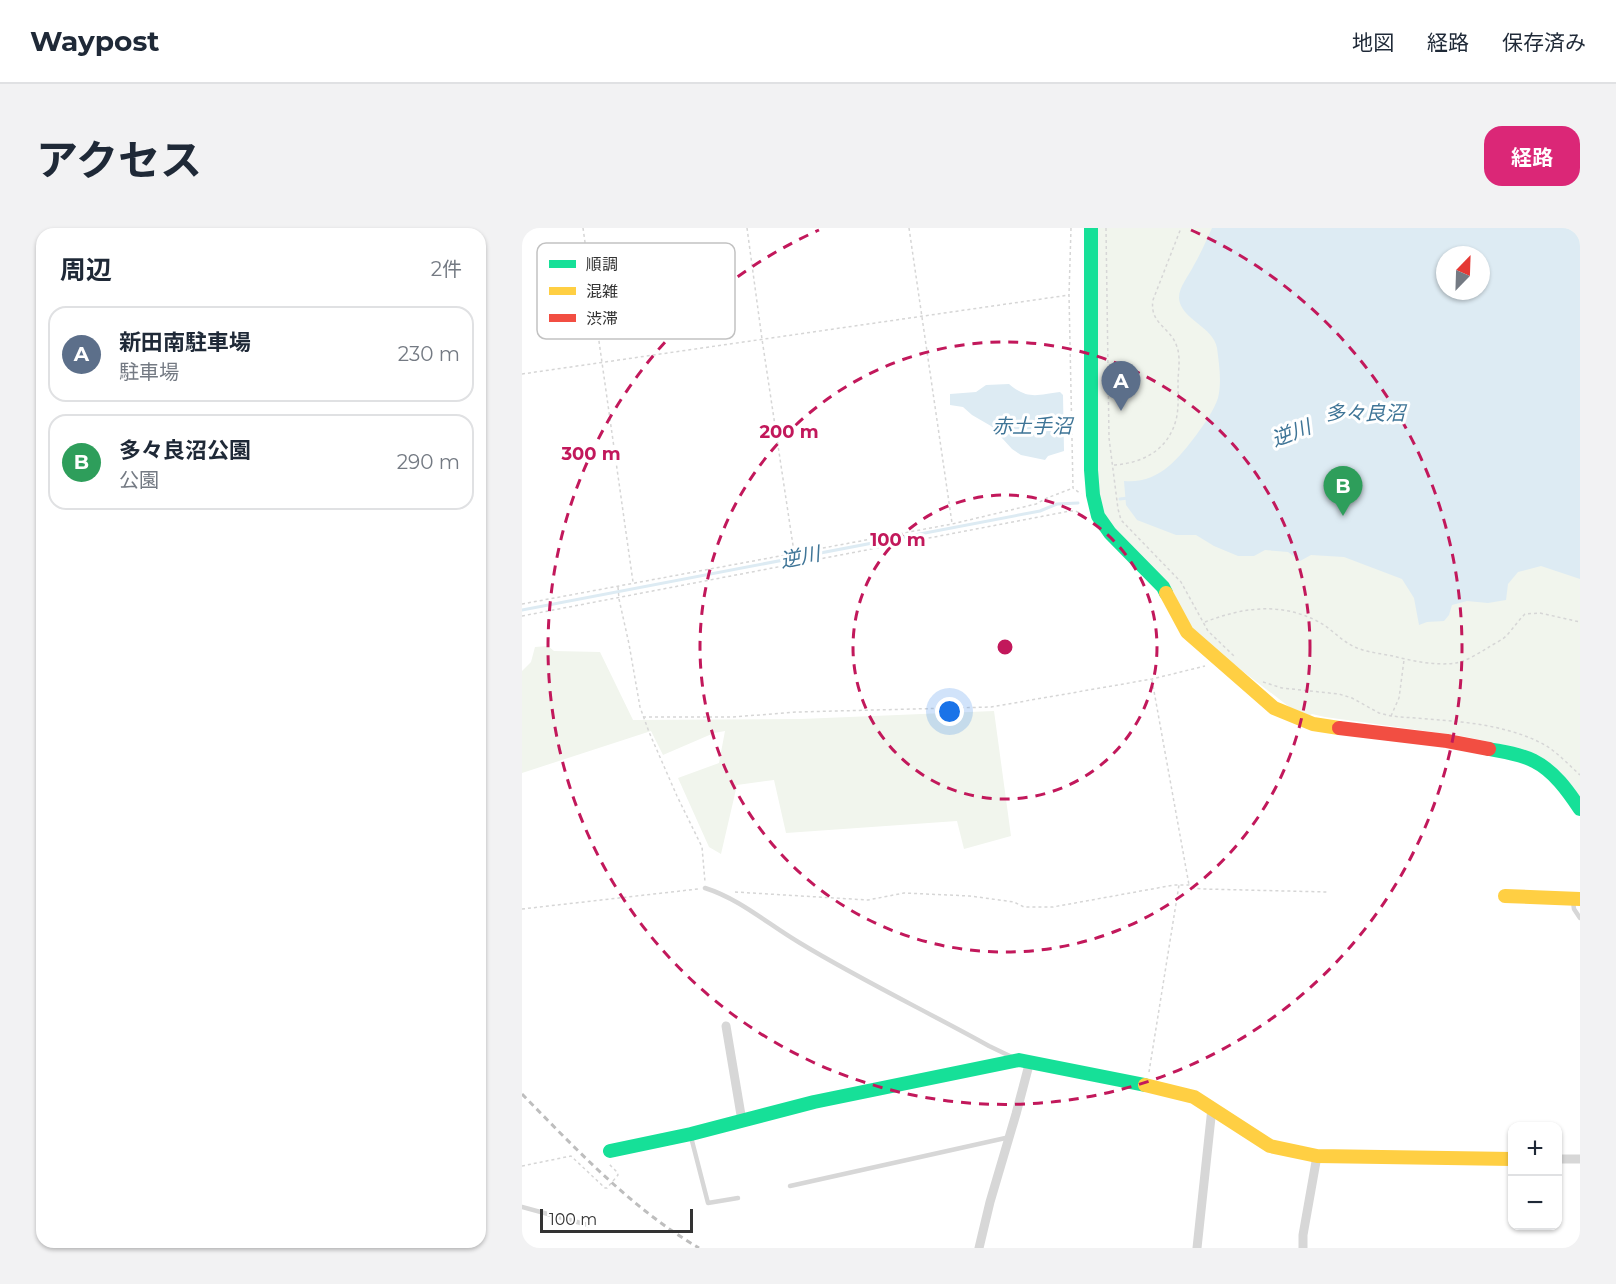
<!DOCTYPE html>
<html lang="ja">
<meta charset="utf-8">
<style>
:root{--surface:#fff;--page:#f2f2f3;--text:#1f2937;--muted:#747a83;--line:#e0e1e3;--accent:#db2777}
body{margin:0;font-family:Montserrat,"Noto Sans JP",sans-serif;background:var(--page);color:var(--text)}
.controls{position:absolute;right:18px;bottom:18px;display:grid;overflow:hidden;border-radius:12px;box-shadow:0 2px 4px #0004}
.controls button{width:54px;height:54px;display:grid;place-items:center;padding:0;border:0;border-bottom:2px solid var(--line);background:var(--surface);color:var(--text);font:30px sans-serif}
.compass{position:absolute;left:914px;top:18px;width:54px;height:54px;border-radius:50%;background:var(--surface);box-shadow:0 2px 4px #0004;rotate:23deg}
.scale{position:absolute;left:18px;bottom:15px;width:153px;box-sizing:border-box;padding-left:6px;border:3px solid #333;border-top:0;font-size:16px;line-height:21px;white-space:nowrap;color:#333;-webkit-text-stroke:4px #fff;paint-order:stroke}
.you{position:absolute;left:428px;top:484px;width:21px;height:21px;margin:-15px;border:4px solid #fff;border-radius:50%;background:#1a73e8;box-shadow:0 0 0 9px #1a73e833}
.badge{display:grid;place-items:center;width:39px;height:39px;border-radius:50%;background:var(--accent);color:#fff;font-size:20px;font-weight:700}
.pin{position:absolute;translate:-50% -50px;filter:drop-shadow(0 2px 3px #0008)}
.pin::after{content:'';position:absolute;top:32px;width:21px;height:18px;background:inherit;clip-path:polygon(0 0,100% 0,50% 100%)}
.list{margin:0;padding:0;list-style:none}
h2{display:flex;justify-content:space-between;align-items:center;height:78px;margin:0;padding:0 24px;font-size:26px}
h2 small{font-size:20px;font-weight:400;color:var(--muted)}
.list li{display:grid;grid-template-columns:39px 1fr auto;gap:18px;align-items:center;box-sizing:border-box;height:96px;margin:0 12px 12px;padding:0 12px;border:2px solid var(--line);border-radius:18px}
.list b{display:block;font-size:22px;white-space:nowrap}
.list p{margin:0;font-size:20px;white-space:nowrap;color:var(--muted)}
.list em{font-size:20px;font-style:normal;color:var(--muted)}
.map{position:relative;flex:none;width:1058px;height:1020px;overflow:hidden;border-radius:18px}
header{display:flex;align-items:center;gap:36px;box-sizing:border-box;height:84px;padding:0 30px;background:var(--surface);border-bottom:2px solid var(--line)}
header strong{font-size:28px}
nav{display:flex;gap:33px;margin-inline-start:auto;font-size:21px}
.intro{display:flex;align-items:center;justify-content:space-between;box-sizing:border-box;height:144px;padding:0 36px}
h1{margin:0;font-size:42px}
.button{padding:15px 27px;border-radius:18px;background:var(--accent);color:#fff;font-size:21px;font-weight:700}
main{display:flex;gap:36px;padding:0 36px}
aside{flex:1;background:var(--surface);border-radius:18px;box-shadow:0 2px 4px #0004}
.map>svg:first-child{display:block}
.green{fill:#f1f5ed;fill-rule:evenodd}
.water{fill:#ddebf3;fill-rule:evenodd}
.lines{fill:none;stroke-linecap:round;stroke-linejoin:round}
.stream{stroke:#ddebf3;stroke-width:3}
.path{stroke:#d6d6d6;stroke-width:1.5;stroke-dasharray:3 3;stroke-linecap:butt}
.lane{stroke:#d7d7d7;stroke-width:4.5}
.street{stroke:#d7d7d7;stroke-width:9}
.fast{stroke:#16e098;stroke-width:14}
.slow{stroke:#ffcf43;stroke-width:14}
.jam{stroke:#f24e42;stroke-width:14}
.rail{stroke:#bebebe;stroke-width:3;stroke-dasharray:6 4.5;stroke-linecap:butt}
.ring{fill:none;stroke:#c2185b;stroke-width:3;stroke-dasharray:10 8}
.labels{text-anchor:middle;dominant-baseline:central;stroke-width:6;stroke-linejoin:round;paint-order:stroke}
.water-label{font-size:20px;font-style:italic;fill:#3f7597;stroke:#fff}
.key{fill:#fff;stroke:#c2c2c2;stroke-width:1.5}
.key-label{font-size:16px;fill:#333}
.centre{fill:#c2185b;stroke:#fff;stroke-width:3}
.ring-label{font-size:18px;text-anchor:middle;font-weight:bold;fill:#c2185b;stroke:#fff;stroke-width:6;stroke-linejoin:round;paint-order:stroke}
</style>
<header>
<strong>Waypost</strong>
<nav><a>地図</a><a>経路</a><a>保存済み</a></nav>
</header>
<div class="intro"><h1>アクセス</h1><a class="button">経路</a></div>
<main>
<aside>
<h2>周辺<small>2件</small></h2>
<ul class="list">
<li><span class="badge" style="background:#5c6f8a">A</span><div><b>新田南駐車場</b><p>駐車場</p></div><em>230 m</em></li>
<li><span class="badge" style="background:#2e9e5b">B</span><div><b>多々良沼公園</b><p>公園</p></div><em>290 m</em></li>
</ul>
</aside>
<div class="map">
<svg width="1058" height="1020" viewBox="0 0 1058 1020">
<rect width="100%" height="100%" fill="#fff"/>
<!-- green -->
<g class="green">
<path d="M573,0h485v572l-56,-49 -19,-6 -43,-9 -137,-19 -13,-3 -4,2 -16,-7 -95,-73 -11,-16 -12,-27 -35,-40 -29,-30 -9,-14 -4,-39zM923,27h36v36h-36z"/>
<polygon points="26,418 32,423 78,424 111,492 279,491 472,483 489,608 442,621 435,593 264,605 252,552 215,557 199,626 187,619 156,550 197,535 203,503 192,505 141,527 129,503 0,545 0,443 9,434 13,419"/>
</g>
<!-- water -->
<g class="water">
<path d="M690,0h368v351l-39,-13 -23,6 -10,12 -2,16 -18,3 -21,-2 -15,4 -3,10 -5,6 -17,1 -8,3 -5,-27 -12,-19 -58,-22 -33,-2 -11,6 -12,-9 -23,-2 -11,6h-16l-24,-10 -18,-11h-20l-39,-15 -11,-15 -2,-24c35,3 54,-22 73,-47 8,-11 17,-24 21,-36 4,-17 1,-34 -1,-50 -3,-21 -37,-29 -38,-50 0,-12 10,-22 15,-33 7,-12 12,-24 18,-37zM923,27h36v36h-36z"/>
<path d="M487,156c19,16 28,11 51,8l3,3 1,56 -16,5 -3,4 -24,-5 -9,-6 -21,-23 -19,-11 -9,-8 -13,-2v-11l26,-2 10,-7z"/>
</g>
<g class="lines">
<!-- stream -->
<g class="stream">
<polyline points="598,271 606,270"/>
<polyline points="0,382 518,283 535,276 556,275"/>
</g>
<!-- path -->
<g class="path">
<polyline points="61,0 111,354"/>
<polyline points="225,0 240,111 272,324"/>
<polyline points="387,0 430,295"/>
<polyline points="549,0 547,67 551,260 559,266"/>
<polyline points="584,0 587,210 596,281 599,292 659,354 686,403 713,429"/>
<polyline points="0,146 547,67"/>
<path d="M592,237c29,-2 54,-15 62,-45 3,-12 2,-25 2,-37 0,-11 3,-25 -1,-36 -6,-20 -28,-23 -24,-47l28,-72"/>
<polyline points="96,359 97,371 107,416 118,479 127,504 155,568 180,619 183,654"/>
<polyline points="0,376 430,296 514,276 525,270 551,260"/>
<polyline points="0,388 548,283 554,283 563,289"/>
<path d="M683,394c39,-15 76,-20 114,0 11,6 20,16 30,22 13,8 29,9 44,12 19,5 43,10 63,7 11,-2 23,-10 33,-16 6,-4 14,-7 19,-13 6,-7 11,-14 17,-20l15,-1 40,9"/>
<polyline points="630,452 667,657"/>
<path d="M741,454l19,6 57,6 13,4 27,15 12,3c50,5 108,4 154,29 13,8 24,20 35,30"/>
<polyline points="869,488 877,470 882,432"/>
<polyline points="121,489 211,489 275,484 469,479 630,451 683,438"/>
<polyline points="213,664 346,672 382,665 448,668 492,674 502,679 531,679 652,657 667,657 671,660 681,661 806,664"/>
<polyline points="0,681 176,661"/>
<polyline points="627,844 657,657"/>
<polyline points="0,938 49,928 83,960 85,960 96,947 95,944 87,936"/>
</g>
<!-- lane -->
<g class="lane">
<path d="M183,660c35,11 64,37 95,55 61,37 126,68 189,103l25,12"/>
<polyline points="1051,674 1052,681 1058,690"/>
<polyline points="169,909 186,975 216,970"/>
<polyline points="268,958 488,909"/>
<polyline points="0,979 66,997"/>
</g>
<!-- street -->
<g class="street">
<polyline points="204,798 220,893"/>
<polyline points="1036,931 1058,931"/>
<polyline points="457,1020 468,974 494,886 508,833"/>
<polyline points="675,1020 690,880"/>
<polyline points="781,1020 781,1007 795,928"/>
</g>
<!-- fast -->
<g class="fast">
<polyline points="569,0 569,242 571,267 576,288 588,305 641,359 644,365"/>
<path d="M967,521c15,3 32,5 45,12 20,10 34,30 46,48"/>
<polyline points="88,923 169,906 292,874 497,832 623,857"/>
</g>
<!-- slow -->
<g class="slow">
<polyline points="644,365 665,404 752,480 791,496 817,500"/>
<polyline points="983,668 1058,671"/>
<polyline points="623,857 672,869 748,918 795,928 990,931"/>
</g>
<!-- jam -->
<polyline class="jam" points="817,500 925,513 967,521"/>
<!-- rail -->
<path class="rail" d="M0,866c54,55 110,115 177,154"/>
</g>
<!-- distance rings -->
<g class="ring">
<circle cx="483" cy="419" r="152"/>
<circle cx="483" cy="419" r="305"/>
<path d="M669 2A457 457 0 1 1 297 2"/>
</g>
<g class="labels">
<!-- water labels -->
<g class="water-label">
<text x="843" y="185">多々良沼</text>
<text x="510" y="198">赤土手沼</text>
<text transform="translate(769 205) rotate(-21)">逆川</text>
<text transform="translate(278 329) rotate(-11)">逆川</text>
</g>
</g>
<!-- legend -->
<rect x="15" y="15" width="198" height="96" rx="9" class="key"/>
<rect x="27" y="32" width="27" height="8" fill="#16e098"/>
<rect x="27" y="59" width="27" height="8" fill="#ffcf43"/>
<rect x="27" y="86" width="27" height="8" fill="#f24e42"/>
<g class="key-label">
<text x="64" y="42">順調</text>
<text x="64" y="69">混雑</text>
<text x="64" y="96">渋滞</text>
</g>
<circle cx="483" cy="419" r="9" class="centre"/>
<g class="ring-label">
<text x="267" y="210">200 m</text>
<text x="69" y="232">300 m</text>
<text x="376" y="318">100 m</text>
</g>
</svg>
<div class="controls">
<button>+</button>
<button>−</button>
</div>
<svg class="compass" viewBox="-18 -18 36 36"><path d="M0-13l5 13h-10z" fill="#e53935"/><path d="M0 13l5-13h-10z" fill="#747a83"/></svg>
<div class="scale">100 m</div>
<div class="you"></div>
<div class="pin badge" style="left:599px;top:183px;background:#5c6f8a">A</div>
<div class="pin badge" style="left:821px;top:288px;background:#2e9e5b">B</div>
</div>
</main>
